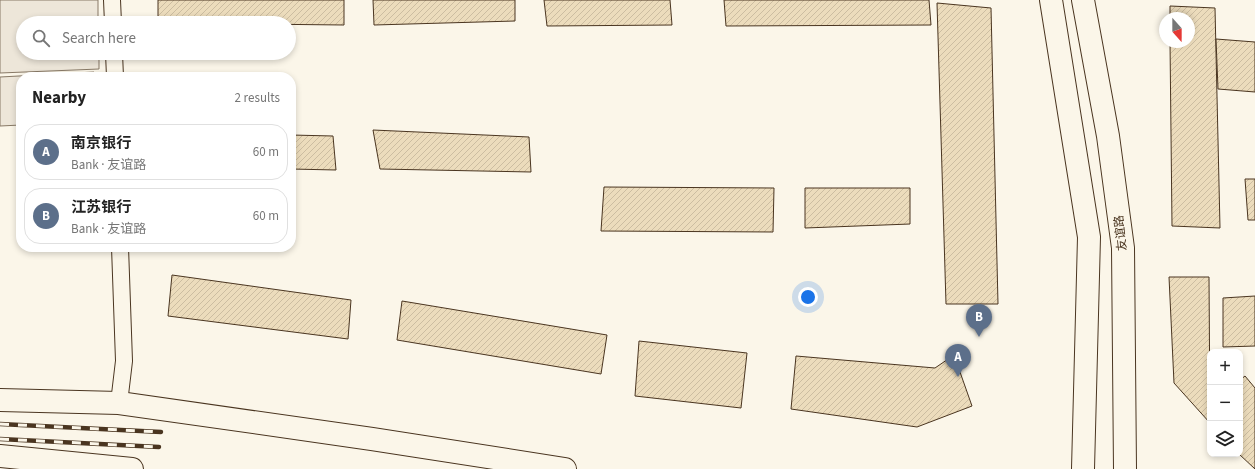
<!DOCTYPE html>
<meta charset="utf-8">
<style>
:root{--surface:#fff;--page:#f6f6f6;--text:#222;--muted:#767676;--line:#e0e0e0;--accent:#b45309}
body{margin:0;font-family:"Source Sans 3","Noto Sans SC",sans-serif;background:var(--page);color:var(--text)}
.controls{position:absolute;right:12px;bottom:12px;display:grid;overflow:hidden;border-radius:8px;box-shadow:0 2px 6px #0003}
.controls button{width:36px;height:36px;display:grid;place-items:center;padding:0;border:0;border-bottom:1px solid var(--line);background:var(--surface);color:var(--text);font:20px sans-serif}
.compass{position:absolute;left:1159px;top:12px;width:36px;height:36px;border-radius:50%;background:var(--surface);box-shadow:0 2px 6px #0003;rotate:159deg}
.you{position:absolute;left:808px;top:297px;width:14px;height:14px;margin:-10px;border:3px solid #fff;border-radius:50%;background:#1a73e8;box-shadow:0 0 0 6px #1a73e833}
.badge{display:grid;place-items:center;width:26px;height:26px;border-radius:50%;background:var(--accent);color:#fff;font-size:13px;font-weight:700}
.pin{position:absolute;translate:-50% -33px;filter:drop-shadow(0 1px 2px #0008)}
.pin::after{content:'';position:absolute;top:21px;width:14px;height:12px;background:inherit;clip-path:polygon(0 0,100% 0,50% 100%)}
.list{margin:0;padding:0;list-style:none}
h2{display:flex;justify-content:space-between;align-items:center;height:52px;margin:0;padding:0 16px;font-size:17px}
h2 small{font-size:13px;font-weight:400;color:var(--muted)}
.list li{display:grid;grid-template-columns:26px 1fr auto;gap:12px;align-items:center;box-sizing:border-box;height:56px;margin:0 8px 8px;padding:0 8px;border:1px solid var(--line);border-radius:16px}
.list b{display:block;font-size:15px;white-space:nowrap}
.list p{margin:0;font-size:13px;white-space:nowrap;color:var(--muted)}
.list em{font-size:13px;font-style:normal;color:var(--muted)}
.icon{flex:none;width:22px;height:22px;fill:none;stroke:currentColor;stroke-width:2;stroke-linecap:round;stroke-linejoin:round}
.map{position:relative;flex:none;width:1255px;height:469px;overflow:hidden}
.search{position:absolute;background:var(--surface);box-shadow:0 2px 6px #0003;left:16px;top:16px;width:280px;height:44px;display:flex;align-items:center;gap:10px;box-sizing:border-box;padding:0 14px;border-radius:22px;color:var(--muted);font-size:15px}
.panel{position:absolute;background:var(--surface);box-shadow:0 2px 6px #0003;left:16px;top:72px;width:280px;height:180px;border-radius:16px}
.map>svg:first-child{display:block}
.pitch{fill:#ede6d9;stroke:#887966}
.building{fill:url(#building-hatch);stroke:#4a3520}
.lines{fill:none;stroke-linecap:round;stroke-linejoin:round}
.street-casing{stroke:#4a3520;stroke-width:18}
.primary-casing{stroke:#4a3520;stroke-width:24}
.street{stroke:#fbf6e9;stroke-width:16}
.primary{stroke:#fbf6e9;stroke-width:22}
.rail-casing{stroke:#4a3520;stroke-width:4.5}
.rail{stroke:#fbf6e9;stroke-width:3;stroke-dasharray:9;stroke-linecap:butt}
.labels{text-anchor:middle;dominant-baseline:central;stroke-width:3;stroke-linejoin:round;paint-order:stroke}
.street-label{font-size:12px;fill:#4a3520;stroke:#fbf6e9}
</style>
<div class="map">
<svg width="1255" height="469" viewBox="0 0 1255 469">
<defs>
<pattern id="building-hatch" width="6" height="6" patternUnits="userSpaceOnUse"><rect width="6" height="6" fill="#ecdcbc"/><path d="M-1 1l2-2M0 6l6-6M5 7l2-2" fill="none" stroke="#ccbda1"/></pattern>
</defs>
<rect width="100%" height="100%" fill="#fbf6e9"/>
<!-- pitch -->
<g class="pitch">
<polygon points="0,0 98,0 98,23 23,23 23,53 99,53 99,69 0,73"/>
<polygon points="94,72 94,77 21,77 21,125 0,126 0,77"/>
</g>
<!-- building -->
<g class="building">
<polygon points="158,0 344,0 344,25 158,23"/>
<polygon points="373,0 515,0 515,21 374,25"/>
<polygon points="544,0 670,0 672,25 547,26"/>
<polygon points="724,0 929,0 931,25 726,26"/>
<polygon points="937,3 991,8 998,304 946,304"/>
<polygon points="1170,6 1215,8 1220,228 1172,226 1170,42 1189,42 1189,18 1170,18"/>
<polygon points="1216,39 1255,42 1255,92 1218,89"/>
<polygon points="373,130 529,137 531,172 380,169"/>
<polygon points="291,135 333,136 336,170 291,169"/>
<polygon points="1245,179 1255,179 1255,220 1248,220"/>
<polygon points="604,187 774,188 773,232 601,231"/>
<polygon points="805,188 910,188 910,224 805,228"/>
<polygon points="172,275 351,300 348,339 168,316"/>
<polygon points="1169,277 1209,277 1210,423 1174,383"/>
<polygon points="1255,296 1255,346 1223,347 1223,298"/>
<polygon points="402,301 607,335 601,374 397,340"/>
<polygon points="639,341 747,353 741,408 635,396"/>
<polygon points="954,355 972,406 917,427 791,409 796,356 935,368"/>
<polygon points="1245,376 1255,388 1255,469 1239,454 1240,380"/>
</g>
<g class="lines">
<defs>
<g id="street">
<polyline points="112,0 113,23"/>
<polyline points="114,53 115,77"/>
<polyline points="119,403 124,361 120,247"/>
</g>
<g id="primary">
<polyline points="1051,0 1089,237 1083,469"/>
<polyline points="1083,0 1108,136 1123,248 1125,469"/>
<polyline points="0,400 119,403 372,439 565,469"/>
<polyline points="0,456 132,469"/>
</g>
</defs>
<!-- street casing -->
<use href="#street" class="street-casing"/>
<!-- primary casing -->
<use href="#primary" class="primary-casing"/>
<!-- street -->
<use href="#street" class="street"/>
<!-- primary -->
<use href="#primary" class="primary"/>
<defs>
<g id="rail">
<polyline points="0,424 161,432"/>
<polyline points="0,439 159,447"/>
</g>
</defs>
<!-- rail casing -->
<use href="#rail" class="rail-casing"/>
<!-- rail -->
<use href="#rail" class="rail"/>
</g>
<g class="labels">
<!-- street labels -->
<g class="street-label">
<text transform="translate(1121 233) rotate(-96)">友谊路</text>
</g>
</g>
</svg>
<div class="controls">
<button>+</button>
<button>−</button>
<button><svg class="icon" aria-label="layers" viewBox="0 0 24 24"><path d="M12 4l9 5-9 5-9-5zM3 14l9 5 9-5"/></svg></button>
</div>
<svg class="compass" viewBox="-18 -18 36 36"><path d="M0-13l5 13h-10z" fill="#e53935"/><path d="M0 13l5-13h-10z" fill="#767676"/></svg>
<div class="you"></div>
<div class="pin badge" style="left:958px;top:377px;background:#5c6f8a">A</div>
<div class="pin badge" style="left:979px;top:337px;background:#5c6f8a">B</div>
<div class="search"><svg class="icon" aria-label="search" viewBox="0 0 24 24"><circle cx="10" cy="10" r="6"/><path d="M15 15l6 6"/></svg>Search here</div>
<section class="panel">
<h2>Nearby<small>2 results</small></h2>
<ul class="list">
<li><span class="badge" style="background:#5c6f8a">A</span><div><b>南京银行</b><p>Bank · 友谊路</p></div><em>60 m</em></li>
<li><span class="badge" style="background:#5c6f8a">B</span><div><b>江苏银行</b><p>Bank · 友谊路</p></div><em>60 m</em></li>
</ul>
</section>
</div>
